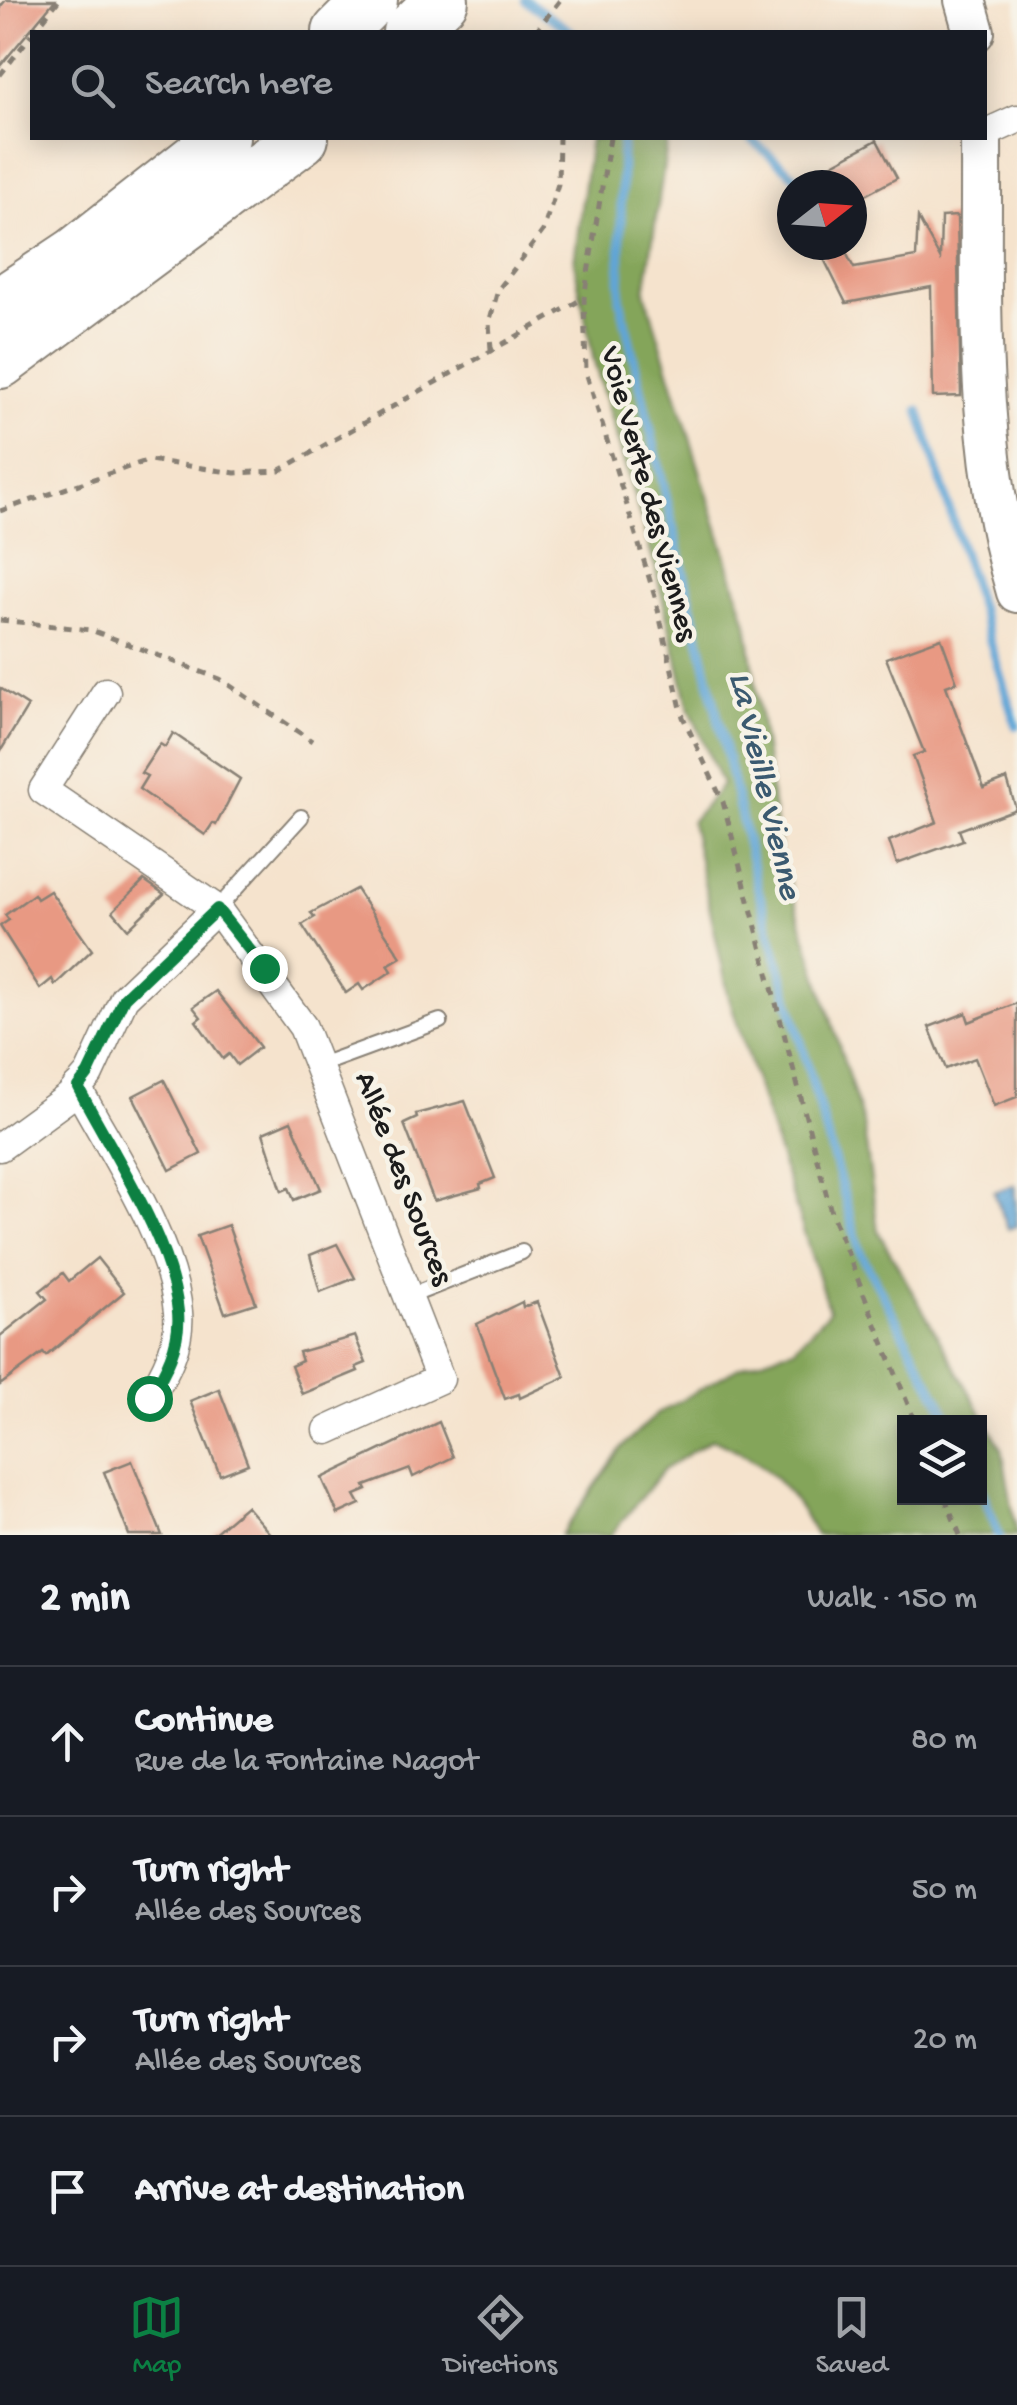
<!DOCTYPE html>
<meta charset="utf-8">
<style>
:root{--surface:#171b24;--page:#242831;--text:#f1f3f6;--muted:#9ea1a6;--line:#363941;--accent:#0b8043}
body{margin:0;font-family:"Gochi Hand",sans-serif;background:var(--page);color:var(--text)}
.controls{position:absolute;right:30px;bottom:30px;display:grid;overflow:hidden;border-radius:0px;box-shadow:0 5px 25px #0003}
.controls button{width:90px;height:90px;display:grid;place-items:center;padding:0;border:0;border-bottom:2px solid var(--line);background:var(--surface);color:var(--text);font:50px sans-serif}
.compass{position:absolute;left:777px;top:170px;width:90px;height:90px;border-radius:50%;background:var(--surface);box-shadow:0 5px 25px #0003;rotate:73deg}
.stop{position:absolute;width:30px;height:30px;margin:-22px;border:8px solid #0b8043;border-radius:50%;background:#fff}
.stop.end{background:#0b8043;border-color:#fff;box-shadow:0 2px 10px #0008}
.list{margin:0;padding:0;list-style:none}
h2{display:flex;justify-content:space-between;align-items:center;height:130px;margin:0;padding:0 40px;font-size:42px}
h2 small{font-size:32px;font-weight:400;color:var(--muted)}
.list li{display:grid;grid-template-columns:65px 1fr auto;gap:30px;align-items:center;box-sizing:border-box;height:150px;padding:0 40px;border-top:2px solid var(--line)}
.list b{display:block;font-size:38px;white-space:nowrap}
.list p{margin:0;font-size:32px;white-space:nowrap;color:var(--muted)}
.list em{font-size:32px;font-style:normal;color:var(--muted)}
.icon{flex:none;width:55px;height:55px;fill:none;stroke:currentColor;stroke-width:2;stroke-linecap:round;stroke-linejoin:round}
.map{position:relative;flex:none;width:1017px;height:1535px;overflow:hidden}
.search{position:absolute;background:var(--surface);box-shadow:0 5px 25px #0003;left:30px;right:30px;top:30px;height:110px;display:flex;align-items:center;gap:25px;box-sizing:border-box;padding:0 35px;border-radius:0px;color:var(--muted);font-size:38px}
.sheet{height:730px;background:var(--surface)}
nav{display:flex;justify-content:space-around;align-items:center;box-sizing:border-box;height:140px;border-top:2px solid var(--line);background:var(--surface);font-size:28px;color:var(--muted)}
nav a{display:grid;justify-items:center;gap:5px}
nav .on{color:var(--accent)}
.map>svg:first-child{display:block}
.forest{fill:#84a55a;stroke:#50603b;stroke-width:2.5;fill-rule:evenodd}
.water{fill:#60a5d6;stroke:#3e6079;stroke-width:2.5}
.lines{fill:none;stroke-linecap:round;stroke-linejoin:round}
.stream{stroke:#60a5d6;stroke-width:9}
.building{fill:#e89983}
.lane-casing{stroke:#888074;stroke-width:18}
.street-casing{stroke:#888074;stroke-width:31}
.secondary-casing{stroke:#888074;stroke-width:44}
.highway-casing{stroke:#888074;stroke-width:56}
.path{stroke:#888074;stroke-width:5;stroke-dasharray:8 8;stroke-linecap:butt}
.lane{stroke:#fff;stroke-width:14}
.street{stroke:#fff;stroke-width:28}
.secondary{stroke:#fff;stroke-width:40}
.highway{stroke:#fff;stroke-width:52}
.route{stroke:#0b8043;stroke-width:12}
.labels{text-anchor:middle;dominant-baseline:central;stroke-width:9;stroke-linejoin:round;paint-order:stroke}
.street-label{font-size:32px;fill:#1c1c1c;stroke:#f7f3e8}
.water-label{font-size:35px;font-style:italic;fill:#3b5a70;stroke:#f7f3e8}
</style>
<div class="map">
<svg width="1017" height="1535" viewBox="0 0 1017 1535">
<rect width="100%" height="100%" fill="#f7f3e8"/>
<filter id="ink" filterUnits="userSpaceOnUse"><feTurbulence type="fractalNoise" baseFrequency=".01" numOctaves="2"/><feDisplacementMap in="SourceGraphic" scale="20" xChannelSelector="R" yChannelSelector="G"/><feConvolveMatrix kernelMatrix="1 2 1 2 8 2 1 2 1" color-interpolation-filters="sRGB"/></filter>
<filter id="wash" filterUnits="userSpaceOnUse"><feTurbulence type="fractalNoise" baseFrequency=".0048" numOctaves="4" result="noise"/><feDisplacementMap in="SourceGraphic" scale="40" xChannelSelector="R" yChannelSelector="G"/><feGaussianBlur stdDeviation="2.25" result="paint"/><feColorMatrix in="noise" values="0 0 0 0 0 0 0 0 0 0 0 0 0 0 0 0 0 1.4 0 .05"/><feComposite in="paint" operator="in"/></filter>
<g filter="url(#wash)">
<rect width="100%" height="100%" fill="#f5e3cd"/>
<!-- forest -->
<path class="forest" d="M590,138h78l-23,154 102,331 33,230 83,270 15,108 124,218 15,86h-201c-26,-47 -52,-76 -104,-96l-49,31 -52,65h-50l61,-88 35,-33 82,-47 55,-19 35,-37 -100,-313 -38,-176 31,-37 -34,-80 -33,-138 -61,-205 -20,-100zM904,1422h76v76h-76z"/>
<!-- water -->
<polygon class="water" points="1014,1185 1017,1226 1008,1229 994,1192"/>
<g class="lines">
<!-- stream -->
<g class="stream">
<polyline points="525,0 572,32"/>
<polyline points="622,138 620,299 758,889 860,1252 951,1422"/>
<polyline points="749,138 806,185"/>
<polyline points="919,410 1016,726"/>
<polyline points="980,1485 999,1535"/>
</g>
</g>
<g id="blocks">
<!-- building -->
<g class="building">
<polygon points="6,0 55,0 0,66 0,7"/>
<polygon points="877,140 897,178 852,202 852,185 842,185 831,165"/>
<polygon points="957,216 961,396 933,397 931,287 846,303 817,245 842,245 854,268 916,257 918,218 940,258 941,217"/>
<polygon points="941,638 957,682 946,686 984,788 1007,779 1016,809 959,830 963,840 897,864 889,841 937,822 913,756 924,752 886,658"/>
<polygon points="0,688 28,706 0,752"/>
<polygon points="173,733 240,779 216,825 213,823 205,835 139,789 147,776 141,773 160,744 165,747"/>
<polygon points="144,880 164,894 128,929 113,911"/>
<polygon points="356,889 401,957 388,965 392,971 363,990 359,984 346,993 302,925 315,917 311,913"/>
<polygon points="50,891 92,950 55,985 52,979 40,989 0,926 9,920 5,915 34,894 37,899"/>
<polygon points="216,991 260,1047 237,1065 229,1054 223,1059 196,1021 201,1017 193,1007"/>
<polygon points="1017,1003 1017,1097 994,1106 975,1058 946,1069 929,1027 966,1013 969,1022"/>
<polygon points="164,1080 201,1154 170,1170 133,1096"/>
<polygon points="465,1101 495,1178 480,1184 481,1188 434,1201 404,1124 417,1118 416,1114"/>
<polygon points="291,1121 321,1189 294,1200 289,1188 282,1191 263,1133"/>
<polygon points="228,1225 256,1303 225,1313 197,1236"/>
<polygon points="337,1244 355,1278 320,1292 310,1255"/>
<polygon points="97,1258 124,1292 46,1356 43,1353 0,1385 0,1336 47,1299 40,1291 63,1273 69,1281"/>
<polygon points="522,1302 523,1307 537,1302 565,1377 520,1398 519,1394 505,1399 477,1324"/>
<polygon points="355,1336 366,1363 356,1367 358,1371 302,1394 291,1366 302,1361 299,1352"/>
<polygon points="219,1389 248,1464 220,1475 190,1401"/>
<polygon points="439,1422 453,1457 413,1477 410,1469 365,1486 367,1490 355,1495 360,1504 338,1514 322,1478"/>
<polygon points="132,1461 162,1535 129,1535 104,1472"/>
<polygon points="246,1506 271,1535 212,1535"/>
</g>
</g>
</g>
<g filter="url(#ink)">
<use href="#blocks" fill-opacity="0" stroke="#888074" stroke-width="2.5"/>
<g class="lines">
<defs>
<g id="lane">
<polyline points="217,909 301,817"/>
<polyline points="320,1065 440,1021"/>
<polyline points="410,1296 522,1252"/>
</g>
<g id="street">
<polyline points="984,134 1017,119"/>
<polyline points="106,692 43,790 217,909 303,1027 440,1379 328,1430"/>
<path d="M77,1087c34,64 95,153 101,225 3,31 -13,61 -29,86"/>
<polyline points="0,1147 70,1096 89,1074 124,998 217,909"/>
</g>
<g id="secondary">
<polyline points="965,0 974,32"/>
<path d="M981,138c1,151 -8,307 36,454"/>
</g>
<g id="highway">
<polyline points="339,32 371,0"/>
<polyline points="409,32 442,0"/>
<polyline points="0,304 75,254 223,138"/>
<polyline points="0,362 302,138"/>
</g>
</defs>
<!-- lane casing -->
<use href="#lane" class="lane-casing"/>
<!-- street casing -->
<use href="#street" class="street-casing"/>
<!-- secondary casing -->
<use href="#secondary" class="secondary-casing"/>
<!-- highway casing -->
<use href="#highway" class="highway-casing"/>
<!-- path -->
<g class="path">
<polyline points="33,32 59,0"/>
<polyline points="535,32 560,0"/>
<polyline points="0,75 32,34"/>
<polyline points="610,138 584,298 586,372 655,597 683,717 723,802 831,1212 915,1422"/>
<polyline points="491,349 489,323 498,290 543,231 558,184 559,138"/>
<polyline points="0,511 149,460 235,473 279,471 584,298"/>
<polyline points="0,620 91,630 220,679 312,741"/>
<polyline points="945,1498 960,1535"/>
</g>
<!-- lane -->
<use href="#lane" class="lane"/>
<!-- street -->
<use href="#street" class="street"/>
<!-- secondary -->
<use href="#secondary" class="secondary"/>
<!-- highway -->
<use href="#highway" class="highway"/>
</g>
</g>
<g class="lines" filter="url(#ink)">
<!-- route -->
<path class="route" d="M149,1398c16,-25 32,-55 29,-86 -6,-72 -67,-161 -100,-225l10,-13 36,-76 93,-89 47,59"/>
</g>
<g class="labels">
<!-- street labels -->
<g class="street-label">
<text transform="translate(647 494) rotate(75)">Voie Verte des Viennes</text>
<text transform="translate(402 1179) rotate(69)">Allée des Sources</text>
</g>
<!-- water labels -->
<g class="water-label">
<text transform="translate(763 786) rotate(77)">La Vieille Vienne</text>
</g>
</g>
</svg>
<div class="controls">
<button><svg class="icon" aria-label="layers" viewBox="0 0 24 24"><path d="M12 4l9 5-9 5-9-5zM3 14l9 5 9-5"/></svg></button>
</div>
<svg class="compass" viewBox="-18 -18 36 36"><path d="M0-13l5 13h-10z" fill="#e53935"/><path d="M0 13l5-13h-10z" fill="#9ea1a6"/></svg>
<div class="stop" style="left:149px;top:1398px"></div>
<div class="stop end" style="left:264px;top:968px"></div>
<div class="search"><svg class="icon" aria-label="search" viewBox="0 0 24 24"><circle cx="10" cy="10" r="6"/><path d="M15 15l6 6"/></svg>Search here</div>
</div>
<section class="sheet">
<h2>2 min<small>Walk · 150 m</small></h2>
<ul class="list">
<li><svg class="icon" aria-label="ahead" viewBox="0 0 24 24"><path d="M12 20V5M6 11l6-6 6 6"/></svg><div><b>Continue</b><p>Rue de la Fontaine Nagot</p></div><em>80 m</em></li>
<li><svg class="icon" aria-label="right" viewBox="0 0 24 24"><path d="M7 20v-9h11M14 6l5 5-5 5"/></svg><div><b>Turn right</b><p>Allée des Sources</p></div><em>50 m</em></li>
<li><svg class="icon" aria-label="right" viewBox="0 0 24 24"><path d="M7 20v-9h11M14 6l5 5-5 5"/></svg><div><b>Turn right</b><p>Allée des Sources</p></div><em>20 m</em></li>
<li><svg class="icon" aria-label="arrive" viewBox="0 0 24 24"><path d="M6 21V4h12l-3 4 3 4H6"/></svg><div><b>Arrive at destination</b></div></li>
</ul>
</section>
<nav>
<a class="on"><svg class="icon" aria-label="map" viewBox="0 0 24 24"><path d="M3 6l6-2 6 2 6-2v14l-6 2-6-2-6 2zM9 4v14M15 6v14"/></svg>Map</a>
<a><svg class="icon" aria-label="directions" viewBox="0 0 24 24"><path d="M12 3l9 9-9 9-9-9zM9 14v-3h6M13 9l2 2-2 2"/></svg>Directions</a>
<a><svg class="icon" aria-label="saved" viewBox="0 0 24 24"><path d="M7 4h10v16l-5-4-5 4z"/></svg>Saved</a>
</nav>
